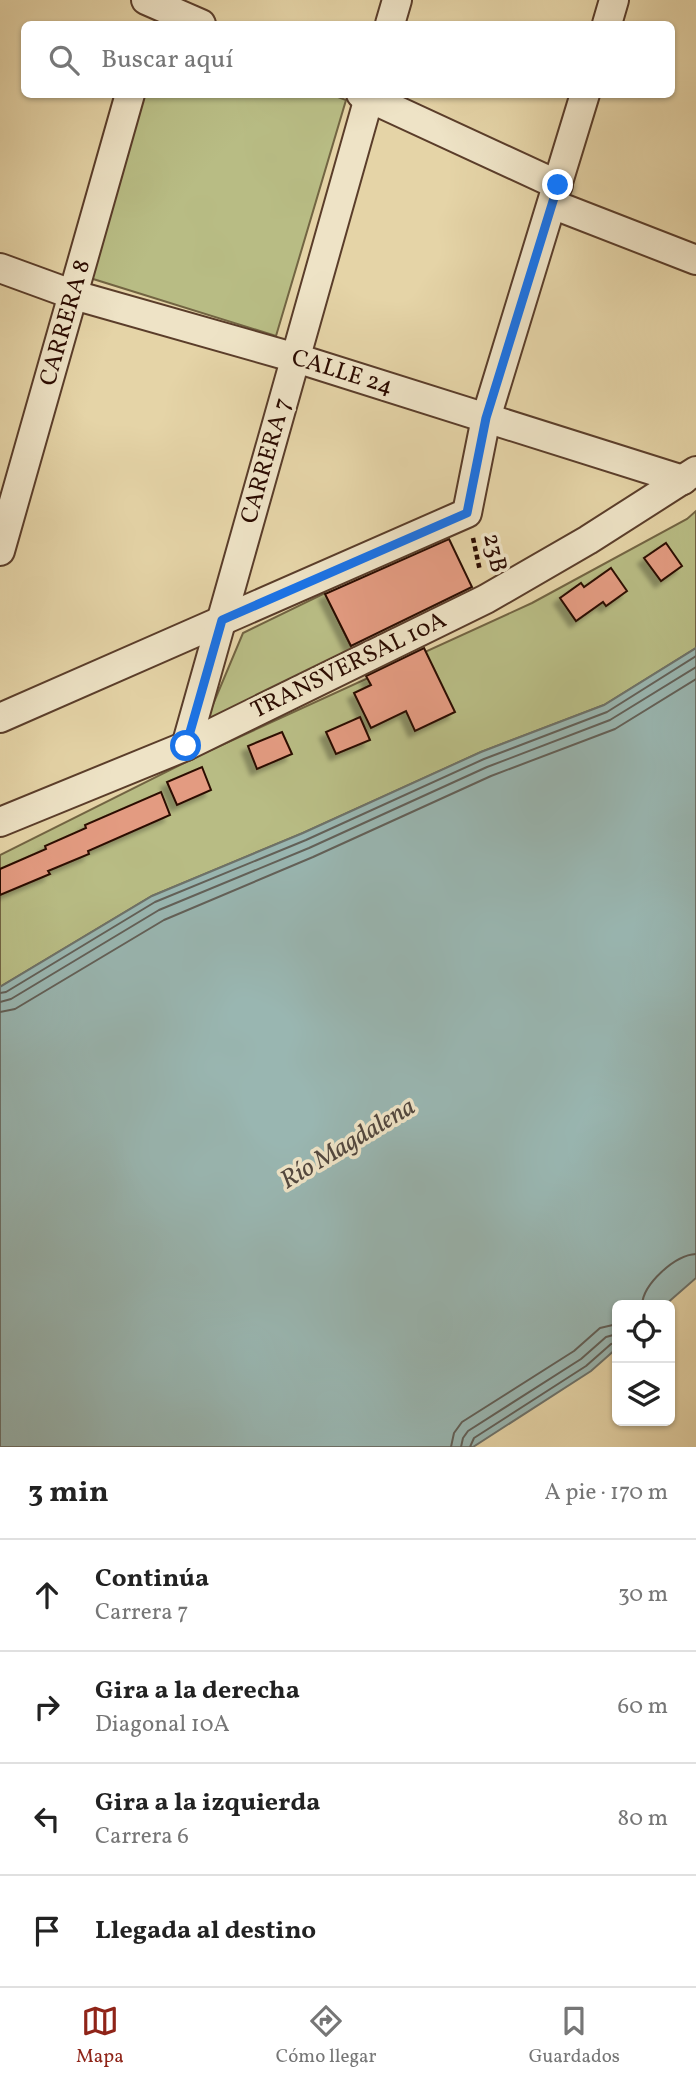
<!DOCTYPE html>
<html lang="es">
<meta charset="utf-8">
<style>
:root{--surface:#fff;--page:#f6f6f6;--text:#222;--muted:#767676;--line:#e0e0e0;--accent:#8f2418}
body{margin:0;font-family:Vollkorn,serif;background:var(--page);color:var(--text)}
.controls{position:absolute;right:21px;bottom:21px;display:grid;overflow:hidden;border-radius:10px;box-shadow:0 2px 5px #0004}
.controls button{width:63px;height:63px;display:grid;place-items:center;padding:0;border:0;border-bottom:2px solid var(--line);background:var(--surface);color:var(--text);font:35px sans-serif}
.stop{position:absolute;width:21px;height:21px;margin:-16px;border:5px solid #1a73e8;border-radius:50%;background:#fff}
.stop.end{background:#1a73e8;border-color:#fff;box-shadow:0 2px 7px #0008}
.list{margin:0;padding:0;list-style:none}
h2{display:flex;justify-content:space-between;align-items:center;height:91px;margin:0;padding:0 28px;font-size:30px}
h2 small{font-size:23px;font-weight:400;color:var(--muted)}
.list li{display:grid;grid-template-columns:46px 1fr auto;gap:21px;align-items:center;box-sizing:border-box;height:112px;padding:0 28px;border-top:2px solid var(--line)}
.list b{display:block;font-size:26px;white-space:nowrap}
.list p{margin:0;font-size:23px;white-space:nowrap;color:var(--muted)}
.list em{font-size:23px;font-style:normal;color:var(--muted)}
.icon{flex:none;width:38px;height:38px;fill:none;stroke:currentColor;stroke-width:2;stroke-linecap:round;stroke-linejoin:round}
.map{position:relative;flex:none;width:696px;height:1447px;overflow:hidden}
.search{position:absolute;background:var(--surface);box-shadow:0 2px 5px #0004;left:21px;right:21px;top:21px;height:77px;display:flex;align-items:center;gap:18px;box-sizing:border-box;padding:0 24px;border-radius:10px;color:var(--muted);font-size:26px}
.sheet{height:539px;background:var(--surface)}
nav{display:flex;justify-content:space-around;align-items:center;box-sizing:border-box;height:98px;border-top:2px solid var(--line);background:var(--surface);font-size:19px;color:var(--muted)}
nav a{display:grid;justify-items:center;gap:4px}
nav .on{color:var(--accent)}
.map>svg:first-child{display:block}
.green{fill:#b8bc84;stroke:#726442;stroke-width:2}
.water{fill:#99b6b1;stroke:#6d726a;stroke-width:2}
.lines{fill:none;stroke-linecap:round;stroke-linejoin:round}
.shore{stroke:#626058;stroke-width:2}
.building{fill:#e39b81;stroke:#2b0b00;stroke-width:2;filter:url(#shadow)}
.street-casing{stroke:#5a3d2a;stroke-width:32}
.path{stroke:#2b0b00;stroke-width:4.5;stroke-dasharray:5 3.5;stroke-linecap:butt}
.street{stroke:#eee3c6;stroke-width:28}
.route{stroke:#1a73e8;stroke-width:9}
.labels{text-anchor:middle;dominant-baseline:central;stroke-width:7;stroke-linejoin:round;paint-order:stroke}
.street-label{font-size:24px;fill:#2b0b00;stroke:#eee3c6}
.water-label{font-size:26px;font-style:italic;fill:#52473e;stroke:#eee3c6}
</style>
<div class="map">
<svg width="696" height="1447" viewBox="0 0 696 1447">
<defs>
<filter id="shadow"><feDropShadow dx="-6" dy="6" stdDeviation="2" flood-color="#0004"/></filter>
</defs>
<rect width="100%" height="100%" fill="#e5d4a7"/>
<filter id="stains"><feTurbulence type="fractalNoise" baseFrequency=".00286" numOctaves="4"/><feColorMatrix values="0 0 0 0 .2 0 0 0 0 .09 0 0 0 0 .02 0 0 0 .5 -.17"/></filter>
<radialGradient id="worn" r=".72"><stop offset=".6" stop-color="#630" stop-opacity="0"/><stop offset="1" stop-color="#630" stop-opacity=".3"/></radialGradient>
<!-- green -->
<g class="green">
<polygon points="330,94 346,100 276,336 90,278 143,95"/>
<polygon points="696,511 696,648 604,705 481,752 303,833 152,896 0,987 0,855 202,754 532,603 687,519"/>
<polygon points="325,593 356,657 201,733 243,633"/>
</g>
<!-- water -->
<polygon class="water" points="696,648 696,1278 665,1305 617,1305 617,1348 591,1371 473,1447 0,1447 0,987 152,896 303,833 481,752 604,705"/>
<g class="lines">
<!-- shore -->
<g class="shore">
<polyline points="0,993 6,992 155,902 306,840 484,759 607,712 696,656"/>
<polyline points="0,1002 11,999 159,910 309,848 487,767 610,720 696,667"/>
<polyline points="0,1012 15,1009 164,920 313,857 491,776 615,729 696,679"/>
<path d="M642,1305c1,-21 33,-50 54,-51"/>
<polyline points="451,1447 454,1433 462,1422 574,1351 600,1328 617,1324"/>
<polyline points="461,1447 463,1438 468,1431 581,1359 606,1337 617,1334"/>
<polyline points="470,1447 474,1438 586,1366 611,1344 617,1343"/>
</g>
</g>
<!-- building -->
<g class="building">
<polygon points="449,539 472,587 351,646 325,594"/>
<polygon points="666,543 682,566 661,581 644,558"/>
<polygon points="611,568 627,591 606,606 603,602 576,621 560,598 581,583 584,587"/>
<polygon points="424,648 455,712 415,731 406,711 371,728 354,693 371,685 366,676"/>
<polygon points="360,717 370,740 336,754 326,732"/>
<polygon points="282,732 292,754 257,769 248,746"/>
<polygon points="202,767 211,790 177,805 167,782"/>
<polygon points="161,792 170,815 88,851 89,854 48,871 50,874 0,895 0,869 46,849 45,846 86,828 85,825"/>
</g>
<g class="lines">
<defs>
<g id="street">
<polyline points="146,0 201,24"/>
<polyline points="390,24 397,0"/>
<polyline points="607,24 614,0"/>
<polyline points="361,94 558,185"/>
<polyline points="552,204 696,260"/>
<polyline points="0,268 74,295 296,358 683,480"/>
<polyline points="0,551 130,94"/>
<polyline points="0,718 467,513 486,418 585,94"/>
<polyline points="186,746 370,94"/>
<polyline points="0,822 186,746 486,599 588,540 696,471"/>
</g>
</defs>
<!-- street casing -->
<use href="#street" class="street-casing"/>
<!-- path -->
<polyline class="path" points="473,538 480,571"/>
<!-- street -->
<use href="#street" class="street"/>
</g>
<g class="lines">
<!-- route -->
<polyline class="route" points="186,746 222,620 467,513 486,418 558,185"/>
</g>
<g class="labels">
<!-- street labels -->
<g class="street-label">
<text transform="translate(66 323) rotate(-74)">CARRERA 8</text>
<text transform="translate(342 373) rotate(17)">CALLE 24</text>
<text transform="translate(267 461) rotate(-74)">CARRERA 7</text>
<text transform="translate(494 553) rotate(78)">23B</text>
<text transform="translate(349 666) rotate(-26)">TRANSVERSAL 10A</text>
</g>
<!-- water labels -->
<g class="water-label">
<text transform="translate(348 1144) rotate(-31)">Río Magdalena</text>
</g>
</g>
<rect width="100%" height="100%" filter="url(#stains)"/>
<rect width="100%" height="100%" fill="url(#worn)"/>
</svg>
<div class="controls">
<button><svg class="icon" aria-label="locate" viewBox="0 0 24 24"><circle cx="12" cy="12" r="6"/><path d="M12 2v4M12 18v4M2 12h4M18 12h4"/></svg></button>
<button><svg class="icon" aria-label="layers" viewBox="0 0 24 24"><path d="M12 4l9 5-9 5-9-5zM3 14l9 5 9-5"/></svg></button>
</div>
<div class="stop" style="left:186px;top:746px"></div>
<div class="stop end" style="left:558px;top:185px"></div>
<div class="search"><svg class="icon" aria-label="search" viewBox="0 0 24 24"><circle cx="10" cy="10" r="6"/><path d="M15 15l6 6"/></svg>Buscar aquí</div>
</div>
<section class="sheet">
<h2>3 min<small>A pie · 170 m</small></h2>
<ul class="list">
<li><svg class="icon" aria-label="ahead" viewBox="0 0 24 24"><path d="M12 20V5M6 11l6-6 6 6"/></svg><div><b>Continúa</b><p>Carrera 7</p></div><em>30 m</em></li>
<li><svg class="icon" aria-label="right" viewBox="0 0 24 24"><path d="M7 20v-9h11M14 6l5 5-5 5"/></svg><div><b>Gira a la derecha</b><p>Diagonal 10A</p></div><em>60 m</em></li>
<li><svg class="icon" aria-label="left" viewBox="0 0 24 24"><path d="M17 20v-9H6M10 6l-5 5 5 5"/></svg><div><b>Gira a la izquierda</b><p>Carrera 6</p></div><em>80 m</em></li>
<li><svg class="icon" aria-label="arrive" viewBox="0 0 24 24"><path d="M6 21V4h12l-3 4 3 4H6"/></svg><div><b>Llegada al destino</b></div></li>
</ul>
</section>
<nav>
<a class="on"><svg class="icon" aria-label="map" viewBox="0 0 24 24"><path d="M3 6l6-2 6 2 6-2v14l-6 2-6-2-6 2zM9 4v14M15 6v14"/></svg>Mapa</a>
<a><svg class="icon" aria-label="directions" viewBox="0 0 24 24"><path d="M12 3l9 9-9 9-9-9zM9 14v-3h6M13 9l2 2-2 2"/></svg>Cómo llegar</a>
<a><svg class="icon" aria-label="saved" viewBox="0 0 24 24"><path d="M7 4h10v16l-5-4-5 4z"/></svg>Guardados</a>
</nav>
